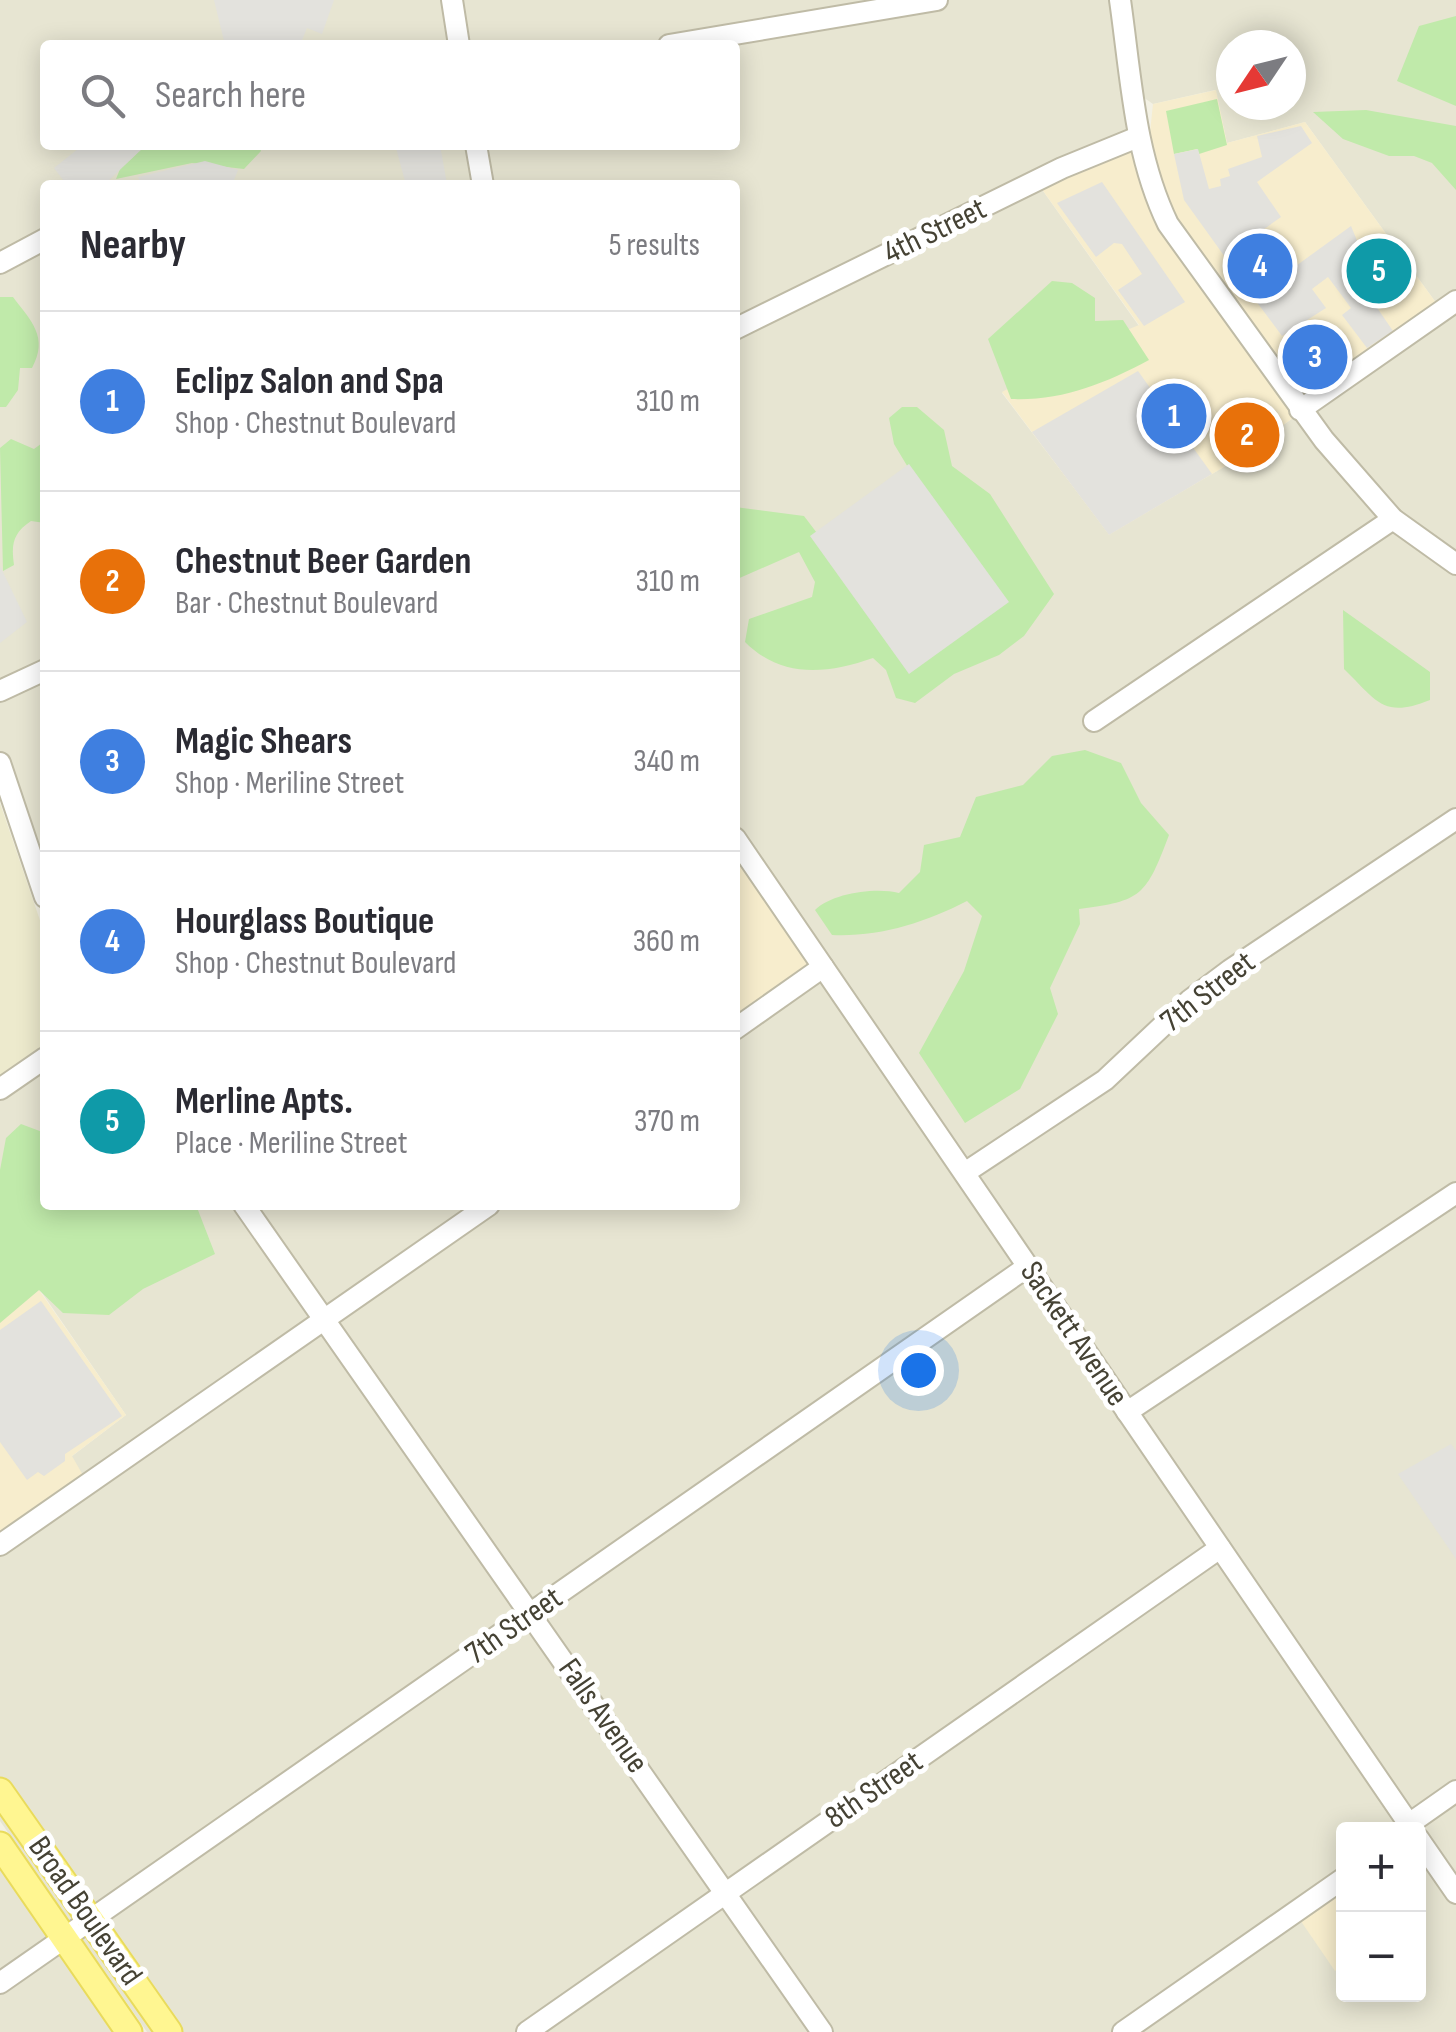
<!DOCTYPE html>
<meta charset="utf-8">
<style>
:root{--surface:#fff;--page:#f2f2f3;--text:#2b2b33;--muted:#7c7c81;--line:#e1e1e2;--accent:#111827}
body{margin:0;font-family:"Sofia Sans Condensed",sans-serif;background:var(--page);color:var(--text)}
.controls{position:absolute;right:30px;bottom:30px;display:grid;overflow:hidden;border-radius:10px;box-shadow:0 5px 25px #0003}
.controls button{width:90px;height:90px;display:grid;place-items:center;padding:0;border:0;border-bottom:2px solid var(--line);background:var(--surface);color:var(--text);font:50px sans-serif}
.compass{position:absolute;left:1216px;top:30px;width:90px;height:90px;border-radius:50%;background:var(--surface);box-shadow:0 5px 25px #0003;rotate:235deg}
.you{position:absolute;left:918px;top:1370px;width:35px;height:35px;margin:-25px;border:8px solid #fff;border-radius:50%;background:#1a73e8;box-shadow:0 0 0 15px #1a73e833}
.badge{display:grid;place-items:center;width:65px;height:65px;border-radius:50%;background:var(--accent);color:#fff;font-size:32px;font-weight:700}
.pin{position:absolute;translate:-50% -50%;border:5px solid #fff;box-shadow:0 2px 10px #0006}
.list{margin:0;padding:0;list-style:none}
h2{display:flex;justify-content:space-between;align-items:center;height:130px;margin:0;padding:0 40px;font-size:42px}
h2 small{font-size:32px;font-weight:400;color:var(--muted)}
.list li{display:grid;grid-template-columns:65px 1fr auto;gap:30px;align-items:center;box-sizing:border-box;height:180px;padding:0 40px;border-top:2px solid var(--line)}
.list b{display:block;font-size:38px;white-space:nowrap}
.list p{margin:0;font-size:32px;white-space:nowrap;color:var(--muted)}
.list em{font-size:32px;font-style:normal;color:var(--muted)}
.icon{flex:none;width:55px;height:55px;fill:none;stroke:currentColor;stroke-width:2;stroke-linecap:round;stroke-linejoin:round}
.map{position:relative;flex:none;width:1456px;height:2032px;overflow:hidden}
.search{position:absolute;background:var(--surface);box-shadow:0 5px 25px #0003;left:40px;top:40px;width:700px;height:110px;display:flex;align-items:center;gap:25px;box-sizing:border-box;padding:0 35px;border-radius:10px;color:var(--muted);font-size:38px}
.panel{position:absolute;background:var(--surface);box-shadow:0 5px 25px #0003;left:40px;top:180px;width:700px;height:1030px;border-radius:10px}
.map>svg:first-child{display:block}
.residential{fill:#e7e5d2;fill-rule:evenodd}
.commercial{fill:#f7edcd}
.education{fill:#edeacd}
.green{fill:#c0eaaa}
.parking{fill:#e3e2dd}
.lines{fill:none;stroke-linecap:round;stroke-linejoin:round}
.minor-casing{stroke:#bfbba6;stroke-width:24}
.major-casing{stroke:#e9db5c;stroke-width:29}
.minor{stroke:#fff;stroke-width:20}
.major{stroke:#fff691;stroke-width:25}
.labels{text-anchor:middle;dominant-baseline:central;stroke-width:10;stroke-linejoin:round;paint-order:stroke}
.street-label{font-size:32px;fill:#454234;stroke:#fff}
</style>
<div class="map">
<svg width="1456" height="2032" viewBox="0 0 1456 2032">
<rect width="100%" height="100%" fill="#f3f1e4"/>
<!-- residential -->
<g class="residential">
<path d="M0,0h1456v2032h-1309l-147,-211v-275l87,-63 -16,-26 55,-42 -86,-125 -40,29v-230l45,-31v147h690v-1020h-690v712l-45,-134zM45,45h690v100h-690zM1231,45h60v60h-60zM1133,90l20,14 62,-14 12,53 78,-21 137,189 -213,153 -120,70 -107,-141 79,-44 58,-23 -103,-145 102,-44zM1344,1830h74v164h-74z"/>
<polygon points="0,1845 129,2032 0,2032"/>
</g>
<!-- commercial -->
<g class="commercial">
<polygon points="1216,90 1227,143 1305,122 1442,311 1229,464 1109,535 1002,392 1081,349 1139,325 1036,181 1150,132 1153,104"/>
<polygon points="735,838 823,967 735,1029"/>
<polygon points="39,1290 126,1415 72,1456 88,1484 0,1546 0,1319"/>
<polygon points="1343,1881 1343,1965 1335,1971 1296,1914"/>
</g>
<!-- education -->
<polygon class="education" points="0,803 45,935 45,1046 0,1078"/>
<!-- green -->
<g class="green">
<polygon points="1456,16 1456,106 1397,81 1419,26"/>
<polygon points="1217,99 1227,145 1199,154 1197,149 1174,154 1166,111"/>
<polygon points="1366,110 1456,126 1456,190 1432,163 1414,156 1389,156 1343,139 1313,112"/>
<polygon points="146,145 259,145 261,151 244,169 192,163 116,179 120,169"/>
<path d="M1052,281l20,2 23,15v23l28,-1 26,40c-45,24 -87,41 -138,39l-23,-60z"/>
<path d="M0,297h13c18,24 36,40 19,71h-12l-2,22 -12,17h-6z"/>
<path d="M902,407h15l27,23 8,36 38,28 64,100 -30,42 -25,19 -45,19 -39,29 -19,-5 -10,-28 -13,-12c-46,16 -91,21 -128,-16l4,-23 63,-22 3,-15 -16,-30 -64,28v-73l69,9 16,21 95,-58 -21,-35 -5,-26z"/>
<path d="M11,439l23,10 11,-8v82l-14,-2c-18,12 -20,23 -17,44l-11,6 -3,-123z"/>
<path d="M1343,610l87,62v28c-47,19 -53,1 -86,-31z"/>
<path d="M1085,750l36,13 20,40 28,32c-23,61 -27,66 -90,74l1,15 -30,64 8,26 -38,75 -55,34 -46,-70 45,-82 18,-55 -15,-15c-43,22 -87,36 -135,34l-17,-25c17,-17 61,-23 84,-17l21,-21 4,-27 36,-8 16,-40 47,-12 29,-29z"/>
<polygon points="21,1124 45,1133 45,1205 196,1205 215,1254 143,1289 109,1315 63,1313 39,1290 0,1323 0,1170 6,1138"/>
</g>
<!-- parking -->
<g class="parking">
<polygon points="214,0 334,0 322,34 307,28 300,45 225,45"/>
<polygon points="1301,126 1312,143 1257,182 1281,217 1225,257 1184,200 1174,154 1198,149 1209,189 1221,186 1220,179 1230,176 1228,169 1262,157 1257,136"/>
<polygon points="83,145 146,145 104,185 67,185 54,168"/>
<polygon points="375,145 440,145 447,184 406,185 396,148"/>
<polygon points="205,161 238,170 232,185 142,185 138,177"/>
<polygon points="1102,182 1185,302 1144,326 1118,290 1142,274 1122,244 1114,243 1096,257 1057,203"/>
<polygon points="1351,226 1363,255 1353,263 1363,278 1358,280 1393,331 1367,348 1342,315 1351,308 1328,277 1312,289 1326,308 1282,336 1253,297"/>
<polygon points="1138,371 1212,474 1109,535 1032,432"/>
<polygon points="909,464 1009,602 909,674 810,536"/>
<polygon points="0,566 27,622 0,643"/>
<polygon points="41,1301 122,1416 65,1454 65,1461 44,1476 38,1472 27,1480 0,1442 0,1330"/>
<polygon points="1451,1444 1456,1451 1456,1559 1398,1474"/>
</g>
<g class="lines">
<defs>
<g id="minor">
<polyline points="452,0 459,45"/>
<path d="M1120,0c11,76 14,154 48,224l156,216 69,79 63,45"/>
<polyline points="669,45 937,0"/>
<polyline points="476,145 483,185"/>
<polyline points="0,263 45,239"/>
<polyline points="735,329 1062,168 1138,137"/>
<polyline points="1300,410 1456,301"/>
<polyline points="0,691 45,670"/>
<polyline points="1094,721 1393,519"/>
<polyline points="0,763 45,897"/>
<polyline points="735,838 1413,1830"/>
<polyline points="735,1029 823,967"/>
<polyline points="0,1089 45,1058"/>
<polyline points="966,1172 1105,1080 1190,1000 1230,970 1456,819"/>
<polyline points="244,1205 822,2032"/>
<polyline points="1127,1412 1456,1193"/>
<polyline points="0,1545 489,1205"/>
<polyline points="1409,1824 1456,1791"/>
<polyline points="1418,1838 1456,1893"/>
<polyline points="0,1983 1027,1267"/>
<polyline points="527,2032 1220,1548"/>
<polyline points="1123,2032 1344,1878"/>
</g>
<g id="major">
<polyline points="0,1791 169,2032"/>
<polyline points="0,1845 129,2032"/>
</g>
</defs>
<!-- minor casing -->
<use href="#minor" class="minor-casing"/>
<!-- major casing -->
<use href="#major" class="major-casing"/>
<!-- minor -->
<use href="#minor" class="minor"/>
<!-- major -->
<use href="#major" class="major"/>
</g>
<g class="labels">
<!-- street labels -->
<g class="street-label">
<text transform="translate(935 231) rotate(-26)">4th Street</text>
<text transform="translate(1208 992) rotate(-38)">7th Street</text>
<text transform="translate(1074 1334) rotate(56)">Sackett Avenue</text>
<text transform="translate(514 1626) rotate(-35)">7th Street</text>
<text transform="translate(603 1716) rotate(55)">Falls Avenue</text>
<text transform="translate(874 1790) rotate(-35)">8th Street</text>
<text transform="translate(85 1911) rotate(55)">Broad Boulevard</text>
</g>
</g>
</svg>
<div class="controls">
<button>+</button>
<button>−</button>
</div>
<svg class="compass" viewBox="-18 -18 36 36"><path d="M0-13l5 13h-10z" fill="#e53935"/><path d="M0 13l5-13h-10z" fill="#7c7c81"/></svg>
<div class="you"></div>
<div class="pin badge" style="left:1174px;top:416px;background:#3f7fe0">1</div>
<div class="pin badge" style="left:1247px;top:435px;background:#e8710a">2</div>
<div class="pin badge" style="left:1315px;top:357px;background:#3f7fe0">3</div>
<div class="pin badge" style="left:1260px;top:266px;background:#3f7fe0">4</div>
<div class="pin badge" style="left:1379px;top:271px;background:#0f9aa8">5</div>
<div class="search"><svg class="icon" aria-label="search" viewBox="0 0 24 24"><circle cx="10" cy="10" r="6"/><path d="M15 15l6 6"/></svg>Search here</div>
<section class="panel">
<h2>Nearby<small>5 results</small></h2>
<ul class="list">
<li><span class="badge" style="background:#3f7fe0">1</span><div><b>Eclipz Salon and Spa</b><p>Shop · Chestnut Boulevard</p></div><em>310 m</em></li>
<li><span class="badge" style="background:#e8710a">2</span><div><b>Chestnut Beer Garden</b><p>Bar · Chestnut Boulevard</p></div><em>310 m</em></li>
<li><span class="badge" style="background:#3f7fe0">3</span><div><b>Magic Shears</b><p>Shop · Meriline Street</p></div><em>340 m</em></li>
<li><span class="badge" style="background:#3f7fe0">4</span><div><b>Hourglass Boutique</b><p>Shop · Chestnut Boulevard</p></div><em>360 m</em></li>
<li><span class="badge" style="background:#0f9aa8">5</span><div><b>Merline Apts.</b><p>Place · Meriline Street</p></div><em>370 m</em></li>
</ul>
</section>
</div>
